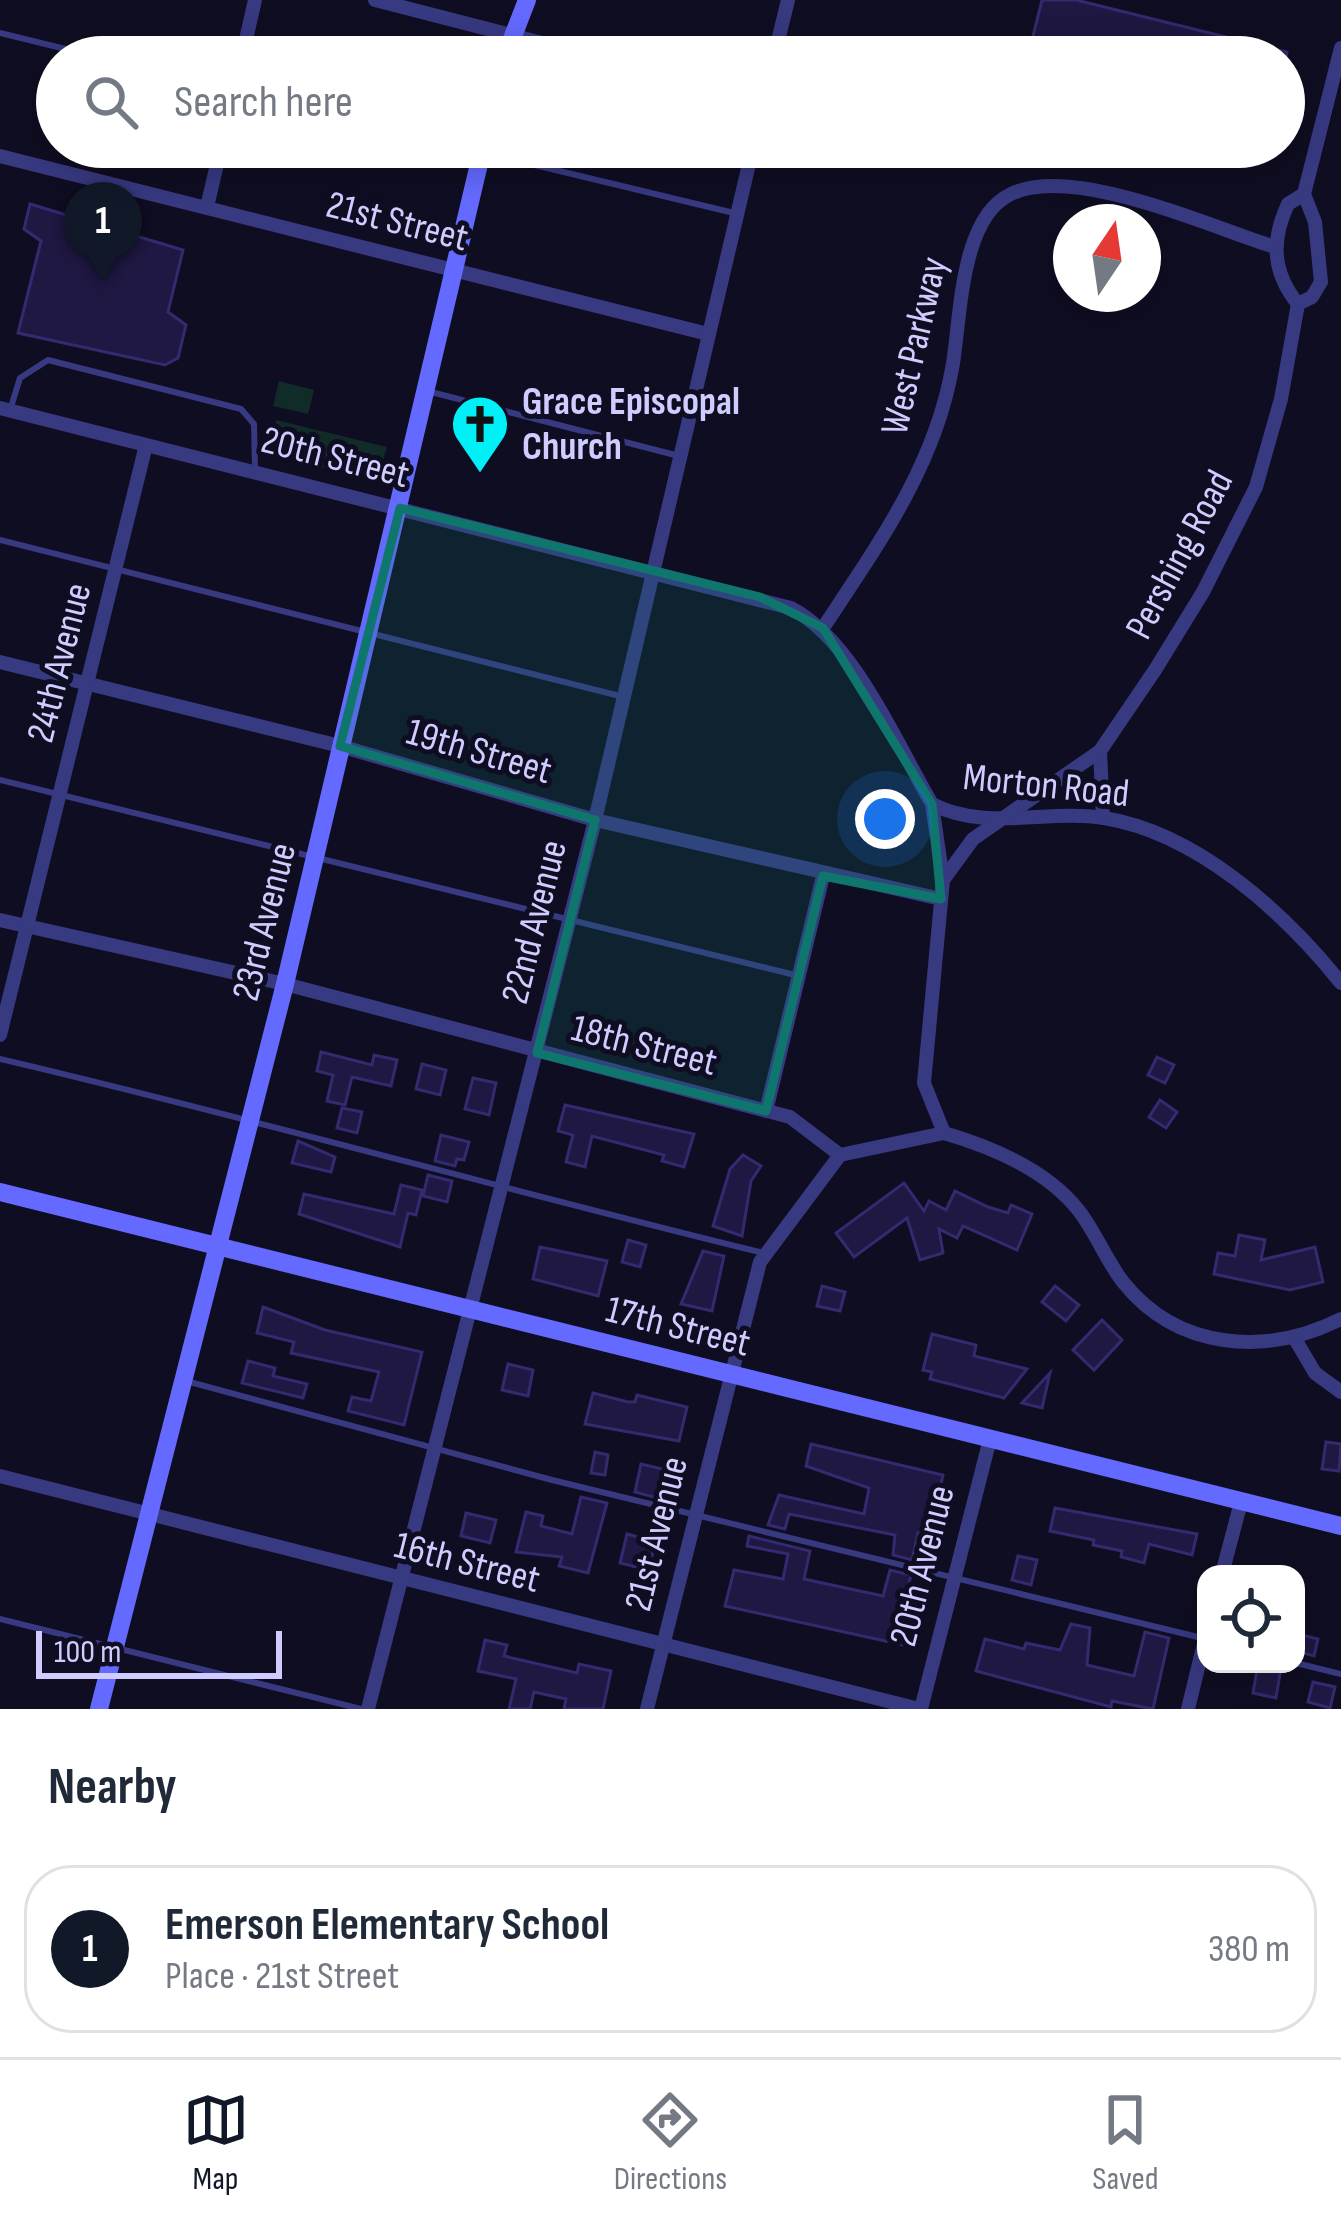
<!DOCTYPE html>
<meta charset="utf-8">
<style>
:root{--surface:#fff;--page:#f2f2f3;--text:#1f2937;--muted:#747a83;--line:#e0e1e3;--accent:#111827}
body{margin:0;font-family:"Sofia Sans Condensed",sans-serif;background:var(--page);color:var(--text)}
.controls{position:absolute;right:36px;bottom:36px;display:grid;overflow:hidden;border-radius:24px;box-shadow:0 6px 30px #0003}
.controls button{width:108px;height:108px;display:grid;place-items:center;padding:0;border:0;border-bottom:3px solid var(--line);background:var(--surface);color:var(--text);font:60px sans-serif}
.compass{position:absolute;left:1053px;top:204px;width:108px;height:108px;border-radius:50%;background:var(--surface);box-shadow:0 6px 30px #0003;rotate:13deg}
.scale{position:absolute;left:36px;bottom:30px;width:246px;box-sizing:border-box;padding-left:12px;border:6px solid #cfcdff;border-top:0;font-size:33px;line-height:42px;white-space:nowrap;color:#cfcdff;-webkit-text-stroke:9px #0f0d21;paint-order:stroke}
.you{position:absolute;left:885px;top:819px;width:42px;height:42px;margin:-30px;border:9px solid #fff;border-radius:50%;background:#1a73e8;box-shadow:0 0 0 18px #1a73e833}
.badge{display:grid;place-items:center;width:78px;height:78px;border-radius:50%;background:var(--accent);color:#fff;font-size:39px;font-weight:700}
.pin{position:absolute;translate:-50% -99px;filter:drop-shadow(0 3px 6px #0008)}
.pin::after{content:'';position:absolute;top:63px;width:42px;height:36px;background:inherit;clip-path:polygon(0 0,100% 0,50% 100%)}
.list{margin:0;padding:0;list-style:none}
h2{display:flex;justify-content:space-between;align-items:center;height:156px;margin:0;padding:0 48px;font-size:51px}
h2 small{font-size:39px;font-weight:400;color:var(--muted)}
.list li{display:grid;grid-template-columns:78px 1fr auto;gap:36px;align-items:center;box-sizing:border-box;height:168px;margin:0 24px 24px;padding:0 24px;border:3px solid var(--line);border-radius:48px}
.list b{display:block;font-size:45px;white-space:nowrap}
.list p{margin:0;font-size:39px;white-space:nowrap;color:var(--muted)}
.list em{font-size:39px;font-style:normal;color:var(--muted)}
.icon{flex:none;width:66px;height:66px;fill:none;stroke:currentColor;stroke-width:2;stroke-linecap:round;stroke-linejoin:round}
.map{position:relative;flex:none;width:1341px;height:1709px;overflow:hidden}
.search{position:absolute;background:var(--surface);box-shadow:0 6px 30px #0003;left:36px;right:36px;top:36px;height:132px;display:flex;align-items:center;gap:30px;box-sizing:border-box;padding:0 42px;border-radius:66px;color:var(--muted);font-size:45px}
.sheet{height:348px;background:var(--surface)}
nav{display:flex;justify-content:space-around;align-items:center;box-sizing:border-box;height:168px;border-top:3px solid var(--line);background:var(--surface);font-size:33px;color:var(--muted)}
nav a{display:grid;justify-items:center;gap:6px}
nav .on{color:var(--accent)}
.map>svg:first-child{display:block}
.green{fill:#102b28}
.building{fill:#1e1842;stroke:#332a6f;stroke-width:3}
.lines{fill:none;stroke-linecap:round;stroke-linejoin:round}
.service{stroke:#373981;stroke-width:6}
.minor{stroke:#373981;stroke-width:14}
.secondary{stroke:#646aff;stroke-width:18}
.marked{fill:#0f766e;fill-opacity:0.2;stroke:#0f766e;stroke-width:9;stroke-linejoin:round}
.labels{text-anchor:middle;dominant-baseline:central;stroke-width:10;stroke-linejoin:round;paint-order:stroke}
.street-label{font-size:39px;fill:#cfcdff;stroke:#0f0d21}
.poi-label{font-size:39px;font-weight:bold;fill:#cfcdff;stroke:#0f0d21;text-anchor:start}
</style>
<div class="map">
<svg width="1341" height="1709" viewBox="0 0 1341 1709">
<rect width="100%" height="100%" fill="#0f0d21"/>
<!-- green -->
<g class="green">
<polygon points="279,381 314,390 308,414 273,406"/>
<polygon points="276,420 387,447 382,463 357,476 272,456"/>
</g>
<!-- building -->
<g class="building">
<polygon points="1042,0 1076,0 1287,52 1286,57 1101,57 1032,40"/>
<polygon points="30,204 183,250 168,312 186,325 178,358 165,365 18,333 41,241 24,229"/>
<polygon points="321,1052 372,1065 374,1055 397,1060 391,1086 352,1077 345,1105 327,1101 333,1075 317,1071"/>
<polygon points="1157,1057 1174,1065 1165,1083 1148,1075"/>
<polygon points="422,1064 446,1070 440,1095 416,1089"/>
<polygon points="473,1078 496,1083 489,1115 465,1109"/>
<polygon points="1160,1100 1177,1112 1166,1128 1149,1117"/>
<polygon points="565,1105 694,1134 684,1167 662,1161 664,1155 592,1136 585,1167 566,1162 573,1135 558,1131"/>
<polygon points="342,1108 362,1112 357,1133 337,1128"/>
<polygon points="441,1135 469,1142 464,1160 457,1159 455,1166 435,1161"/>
<polygon points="298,1141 335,1157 331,1172 292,1163"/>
<polygon points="743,1155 761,1166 751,1181 742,1236 713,1226 730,1169"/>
<polygon points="428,1175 452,1181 447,1202 423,1196"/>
<polygon points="904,1183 924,1211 929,1201 946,1210 955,1191 988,1207 1008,1213 1011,1205 1032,1214 1017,1250 963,1226 957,1238 939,1229 943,1253 920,1260 907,1218 854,1257 836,1233"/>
<polygon points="401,1185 422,1190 416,1215 408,1213 400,1247 299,1214 304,1194 394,1214"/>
<polygon points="1239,1235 1265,1240 1261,1260 1315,1247 1323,1282 1290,1290 1214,1274 1218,1253 1235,1256"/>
<polygon points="628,1240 646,1245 640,1267 622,1262"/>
<polygon points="540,1247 607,1261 598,1296 533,1279"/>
<polygon points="703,1251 724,1256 712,1311 681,1304"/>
<polygon points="822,1286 845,1292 840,1311 817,1306"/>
<polygon points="1055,1286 1079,1305 1066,1321 1042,1302"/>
<polygon points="263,1307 325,1330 422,1352 404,1425 348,1411 352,1397 371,1401 379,1372 291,1353 294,1342 257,1333"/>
<polygon points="1102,1320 1122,1340 1094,1370 1073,1350"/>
<polygon points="932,1334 976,1345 974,1356 1027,1369 1004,1398 930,1379 932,1372 923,1370"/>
<polygon points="248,1361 275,1368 273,1376 307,1384 303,1398 242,1383"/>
<polygon points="508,1364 533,1370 528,1396 502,1390"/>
<polygon points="1050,1373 1042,1408 1022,1403"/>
<polygon points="593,1393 628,1402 635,1402 637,1395 687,1407 679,1441 585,1424"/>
<polygon points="1326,1442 1341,1444 1339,1471 1322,1469"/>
<polygon points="811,1444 943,1475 930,1535 918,1533 912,1560 893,1555 895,1535 789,1514 785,1529 768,1525 779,1495 864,1514 869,1488 806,1466"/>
<polygon points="595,1452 608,1455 605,1475 591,1473"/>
<polygon points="641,1464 671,1471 664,1500 635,1492"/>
<polygon points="581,1497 607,1503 588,1573 559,1566 562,1557 516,1552 526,1512 543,1516 541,1526 572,1534"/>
<polygon points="1055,1508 1197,1534 1192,1555 1149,1544 1144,1563 1121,1557 1122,1551 1093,1545 1094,1540 1050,1531"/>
<polygon points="466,1513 496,1520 490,1543 461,1536"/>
<polygon points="627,1534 656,1542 648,1570 620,1563"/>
<polygon points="749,1536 810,1551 804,1579 883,1596 890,1570 911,1575 904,1604 917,1607 908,1646 725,1606 734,1570 783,1579 788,1554 747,1546"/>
<polygon points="1018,1556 1037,1560 1031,1585 1012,1580"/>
<polygon points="1071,1624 1090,1628 1087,1665 1134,1676 1145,1632 1169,1638 1153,1709 1112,1701 1111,1707 976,1671 985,1639 1024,1649 1026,1643 1060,1650"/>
<polygon points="1298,1634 1318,1639 1314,1656 1296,1651"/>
<polygon points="485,1640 507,1645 504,1656 577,1673 579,1664 611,1671 603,1709 564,1709 566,1699 534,1692 530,1709 509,1709 516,1679 478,1671"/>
<polygon points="1258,1664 1281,1668 1276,1698 1253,1693"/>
<polygon points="1313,1682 1335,1687 1330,1708 1308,1702"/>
</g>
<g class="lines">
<!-- service -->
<g class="service">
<polyline points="0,33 98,57"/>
<polyline points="460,147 734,213"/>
<polyline points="431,392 679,456"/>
<polyline points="11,407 20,378 48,360 241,409 254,424 255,468"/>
<polyline points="0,540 620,696"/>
<polyline points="0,780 795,975"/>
<path d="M0,1059c256,60 509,132 764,194"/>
<polyline points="186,1381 552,1480 1202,1638"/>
<polyline points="0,1619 361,1709"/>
<polyline points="1296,1663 1341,1674"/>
</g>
<!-- minor -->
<g class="minor">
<polyline points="375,0 596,57"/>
<polyline points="242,57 255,0"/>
<polyline points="774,57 788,0"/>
<polyline points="0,156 708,334"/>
<polyline points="207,207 221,147"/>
<path d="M1298,304c-26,-32 -27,-64 -10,-100l16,-10"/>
<path d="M0,408l791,200c63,33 105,135 141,196 55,28 114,5 172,14 93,15 180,94 237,165"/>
<path d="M823,628c54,-82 111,-160 129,-259 9,-48 7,-151 59,-175 63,-30 199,33 264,53"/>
<polyline points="0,662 340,746 595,820 941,899"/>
<polyline points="1100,751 1103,818"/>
<polyline points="943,880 973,839 1100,751 1155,670 1203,592 1256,487 1281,399 1298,304 1312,297 1321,282 1315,222 1304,194 1341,48"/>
<polyline points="0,920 285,984 790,1117 840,1155"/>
<polyline points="0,1035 146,445"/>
<polyline points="766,1111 823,876"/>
<path d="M944,1133c48,14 104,38 135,78 17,22 27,49 44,71 55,69 144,74 218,37"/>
<polyline points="1295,1339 1315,1373 1341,1392"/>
<polyline points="0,1476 919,1709"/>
<polyline points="1222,1574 1241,1502"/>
<polyline points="368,1709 595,820 753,147"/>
<polyline points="647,1709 760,1262 840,1155 944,1133 924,1083 943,880 932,804"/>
<polyline points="921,1709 990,1439"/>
<polyline points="1188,1709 1206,1635"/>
</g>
<!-- secondary -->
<g class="secondary">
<polyline points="505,57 527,0"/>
<polyline points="0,1192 1341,1526"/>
<polyline points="99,1709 285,984 483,147"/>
</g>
</g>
<!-- marked area -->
<path class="marked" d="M400,508l360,89 63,31 109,176 9,95 -118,-23 -57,235 -229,-58 58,-233 -255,-74z"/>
<!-- icons -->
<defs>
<symbol id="church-pin" viewBox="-11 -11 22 30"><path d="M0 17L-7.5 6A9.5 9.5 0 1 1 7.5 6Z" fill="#00f0f8" stroke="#0f0d21"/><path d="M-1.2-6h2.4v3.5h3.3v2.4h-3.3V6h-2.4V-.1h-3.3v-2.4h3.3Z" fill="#111"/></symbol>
</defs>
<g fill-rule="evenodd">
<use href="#church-pin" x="447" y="391" width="66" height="90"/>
</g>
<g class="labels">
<!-- street labels -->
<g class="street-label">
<text transform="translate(397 222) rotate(14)">21st Street</text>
<text transform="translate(915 346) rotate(-77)">West Parkway</text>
<text transform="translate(335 458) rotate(14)">20th Street</text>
<text transform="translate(1180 555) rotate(-62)">Pershing Road</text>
<text transform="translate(60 663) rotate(-76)">24th Avenue</text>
<text transform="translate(479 752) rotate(16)">19th Street</text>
<text transform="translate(1046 786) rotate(6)">Morton Road</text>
<text transform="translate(265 922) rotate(-76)">23rd Avenue</text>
<text transform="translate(535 922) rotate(-76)">22nd Avenue</text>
<text transform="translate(644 1046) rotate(14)">18th Street</text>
<text transform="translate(678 1327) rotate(14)">17th Street</text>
<text transform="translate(657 1534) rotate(-76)">21st Avenue</text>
<text transform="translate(467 1563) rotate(14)">16th Street</text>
<text transform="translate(923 1566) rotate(-76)">20th Avenue</text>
</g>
<!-- poi labels -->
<g class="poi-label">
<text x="522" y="402">Grace Episcopal<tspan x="522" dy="45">Church</tspan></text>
</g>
</g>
</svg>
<div class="controls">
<button><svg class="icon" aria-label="locate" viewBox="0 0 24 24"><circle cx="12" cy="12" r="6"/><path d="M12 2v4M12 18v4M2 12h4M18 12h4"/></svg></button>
</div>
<svg class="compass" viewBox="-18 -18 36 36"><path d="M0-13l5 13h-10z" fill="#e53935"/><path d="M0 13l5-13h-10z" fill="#747a83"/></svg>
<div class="scale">100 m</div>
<div class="you"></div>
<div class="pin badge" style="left:103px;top:281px">1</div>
<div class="search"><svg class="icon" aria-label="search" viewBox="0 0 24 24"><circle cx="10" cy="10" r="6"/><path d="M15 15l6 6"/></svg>Search here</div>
</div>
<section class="sheet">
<h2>Nearby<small></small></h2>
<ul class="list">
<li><span class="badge">1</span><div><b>Emerson Elementary School</b><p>Place · 21st Street</p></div><em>380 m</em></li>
</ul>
</section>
<nav>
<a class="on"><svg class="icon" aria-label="map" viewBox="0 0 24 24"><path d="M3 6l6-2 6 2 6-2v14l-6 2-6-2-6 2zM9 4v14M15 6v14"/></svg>Map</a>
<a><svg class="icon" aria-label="directions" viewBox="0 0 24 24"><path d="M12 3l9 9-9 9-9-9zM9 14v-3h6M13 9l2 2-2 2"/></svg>Directions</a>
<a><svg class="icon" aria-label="saved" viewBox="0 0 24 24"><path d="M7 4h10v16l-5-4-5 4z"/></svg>Saved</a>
</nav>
